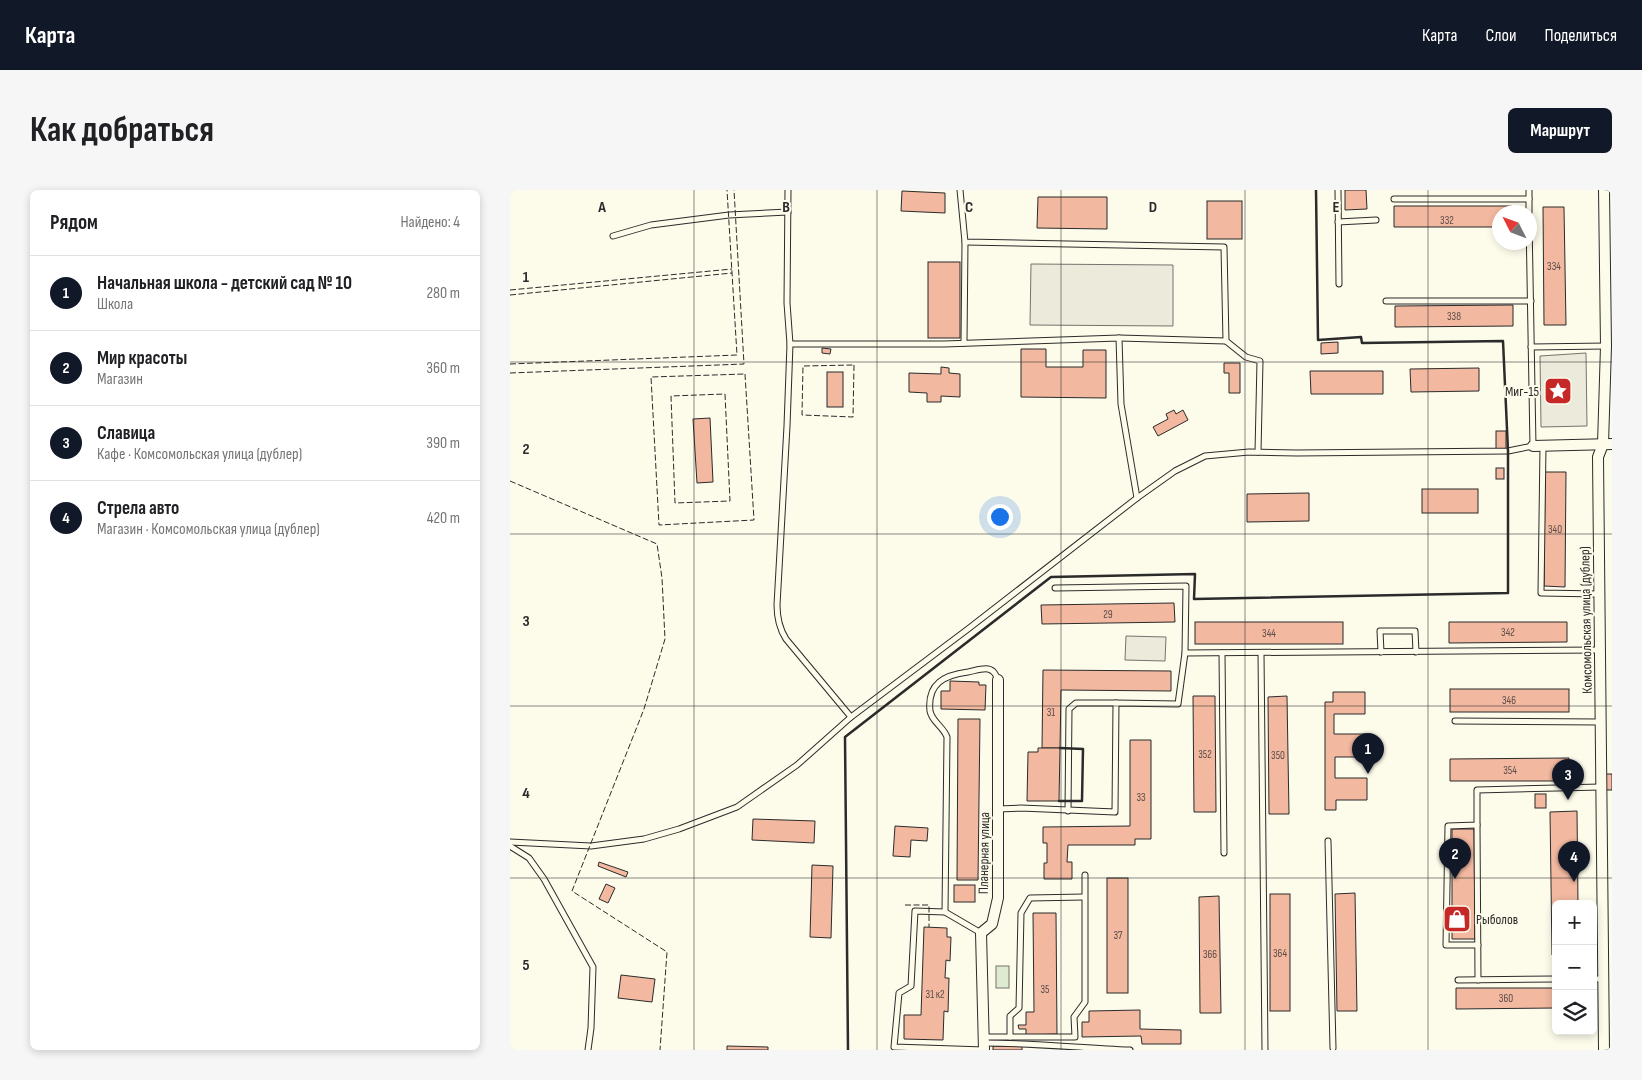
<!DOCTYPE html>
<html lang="ru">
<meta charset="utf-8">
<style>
:root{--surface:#fff;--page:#f6f6f6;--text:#202124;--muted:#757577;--line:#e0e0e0;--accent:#111827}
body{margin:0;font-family:"Sofia Sans Condensed",sans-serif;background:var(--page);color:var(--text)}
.controls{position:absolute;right:15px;bottom:15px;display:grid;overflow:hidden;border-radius:8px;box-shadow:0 2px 8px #0003}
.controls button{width:45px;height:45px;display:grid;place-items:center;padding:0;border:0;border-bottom:1px solid var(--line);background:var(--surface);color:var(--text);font:25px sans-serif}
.compass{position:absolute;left:982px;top:15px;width:45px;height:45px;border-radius:50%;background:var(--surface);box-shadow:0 2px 8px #0003;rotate:312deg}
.you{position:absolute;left:489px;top:326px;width:18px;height:18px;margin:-12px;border:4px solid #fff;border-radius:50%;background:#1a73e8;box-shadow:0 0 0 8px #1a73e833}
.badge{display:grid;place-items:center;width:32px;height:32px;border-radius:50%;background:var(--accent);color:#fff;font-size:16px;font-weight:700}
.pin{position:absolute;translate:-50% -41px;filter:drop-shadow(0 1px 2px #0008)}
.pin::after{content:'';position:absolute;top:26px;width:18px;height:15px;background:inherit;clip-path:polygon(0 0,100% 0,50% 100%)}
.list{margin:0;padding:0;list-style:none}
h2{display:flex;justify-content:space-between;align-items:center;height:65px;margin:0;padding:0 20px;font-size:21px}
h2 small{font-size:16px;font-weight:400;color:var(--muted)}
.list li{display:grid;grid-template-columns:32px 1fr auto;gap:15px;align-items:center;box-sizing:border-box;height:75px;padding:0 20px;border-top:1px solid var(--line)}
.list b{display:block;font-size:19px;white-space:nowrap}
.list p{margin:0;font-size:16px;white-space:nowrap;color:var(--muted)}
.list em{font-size:16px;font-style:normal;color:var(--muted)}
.icon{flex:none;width:28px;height:28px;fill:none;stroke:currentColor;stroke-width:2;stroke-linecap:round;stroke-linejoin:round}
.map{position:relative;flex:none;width:1102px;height:860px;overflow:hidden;border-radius:8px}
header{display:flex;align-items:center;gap:30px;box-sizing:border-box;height:70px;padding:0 25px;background:var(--accent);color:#fff}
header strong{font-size:24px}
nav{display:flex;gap:28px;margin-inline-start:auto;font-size:18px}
.intro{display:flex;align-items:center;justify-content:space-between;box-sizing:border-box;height:120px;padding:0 30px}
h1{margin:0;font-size:35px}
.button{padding:12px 22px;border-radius:8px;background:var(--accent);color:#fff;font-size:18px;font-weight:700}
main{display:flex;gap:30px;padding:0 30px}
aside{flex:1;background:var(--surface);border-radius:8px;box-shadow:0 2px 8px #0003}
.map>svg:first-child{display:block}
.green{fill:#deebd1;stroke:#74746e}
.parking{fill:#eceadb;stroke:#74746e}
.building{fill:#f2b8a0;stroke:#2b2b2b}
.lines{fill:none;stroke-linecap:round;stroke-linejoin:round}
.service-casing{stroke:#2b2b2b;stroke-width:7}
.minor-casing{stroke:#2b2b2b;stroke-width:12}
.service{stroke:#fdfbea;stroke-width:5}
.minor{stroke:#fdfbea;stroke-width:10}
.fence{stroke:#2b2b2b;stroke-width:1;stroke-dasharray:6 2.5;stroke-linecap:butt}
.wall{stroke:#2b2b2b;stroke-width:2.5}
.grid{fill:none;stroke:#2b2b2b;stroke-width:1;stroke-opacity:0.55}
.labels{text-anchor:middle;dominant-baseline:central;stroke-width:4;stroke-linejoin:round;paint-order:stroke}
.number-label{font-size:11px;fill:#5d4e48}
.poi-label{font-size:14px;fill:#2b2b2b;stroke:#fdfbea;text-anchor:end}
.street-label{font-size:14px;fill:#2b2b2b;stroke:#fdfbea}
.grid-label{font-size:16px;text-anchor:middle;font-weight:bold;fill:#2b2b2b;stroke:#fdfbea;stroke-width:4;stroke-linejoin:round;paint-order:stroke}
</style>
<header>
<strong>Карта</strong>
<nav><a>Карта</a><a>Слои</a><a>Поделиться</a></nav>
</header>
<div class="intro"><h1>Как добраться</h1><a class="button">Маршрут</a></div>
<main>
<aside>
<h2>Рядом<small>Найдено: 4</small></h2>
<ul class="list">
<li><span class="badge">1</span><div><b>Начальная школа - детский сад № 10</b><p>Школа</p></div><em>280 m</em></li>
<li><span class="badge">2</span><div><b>Мир красоты</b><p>Магазин</p></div><em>360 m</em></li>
<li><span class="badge">3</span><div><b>Славица</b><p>Кафе · Комсомольская улица (дублер)</p></div><em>390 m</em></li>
<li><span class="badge">4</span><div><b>Стрела авто</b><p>Магазин · Комсомольская улица (дублер)</p></div><em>420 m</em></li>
</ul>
</aside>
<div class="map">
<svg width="1102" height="860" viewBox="0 0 1102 860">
<rect width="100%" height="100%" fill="#fdfbea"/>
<!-- green -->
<rect class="green" x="486" y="776" width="13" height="22"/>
<!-- parking -->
<g class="parking">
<polygon points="521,74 663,75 663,136 520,135"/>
<polygon points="1076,163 1077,236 1031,237 1030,166"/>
<polygon points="616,446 656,447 655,471 615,470"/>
</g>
<!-- building -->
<g class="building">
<polygon points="835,0 856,0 857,19 835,20"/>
<polygon points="392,1 435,3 435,23 391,21"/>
<polygon points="528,7 597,7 597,39 527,38"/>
<rect x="697" y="11" width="35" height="38"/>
<polygon points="884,16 1002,16 1002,22 989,22 989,37 884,37"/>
<polygon points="1033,17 1054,17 1056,135 1034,135"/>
<rect x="418" y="72" width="32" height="76"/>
<polygon points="1003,115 1003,136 885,137 885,116"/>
<polygon points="828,152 828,163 811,164 811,153"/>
<polygon points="312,158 321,159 320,164 312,163"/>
<polygon points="511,159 536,159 536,177 573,177 573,160 596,160 596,208 511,207"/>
<polygon points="714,173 730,173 730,203 719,203 719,183 714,183"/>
<polygon points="431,177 439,178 439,183 450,184 450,207 431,206 431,212 417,212 417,203 399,202 399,183 431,184"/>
<polygon points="969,178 969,201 901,202 900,179"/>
<polygon points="800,181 873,181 873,204 801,204"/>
<rect x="317" y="182" width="16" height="35"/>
<polygon points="664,220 666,224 673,220 678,230 648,246 643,237 658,229 656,224"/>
<polygon points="200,228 203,292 187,293 183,229"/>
<rect x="986" y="241" width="10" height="18"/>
<rect x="986" y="278" width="8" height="11"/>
<polygon points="1035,282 1056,282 1055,397 1034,396"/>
<rect x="912" y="299" width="56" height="24"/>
<polygon points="799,303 799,331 737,332 737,304"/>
<polygon points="664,413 665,432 532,434 531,415"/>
<rect x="685" y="432" width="148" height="22"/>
<polygon points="939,432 1057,432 1057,452 939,453"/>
<polygon points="533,480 661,481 661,501 551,500 550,558 532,558"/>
<polygon points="440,491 469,492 469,495 476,495 475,520 431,519 431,501 440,501"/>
<rect x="940" y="499" width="119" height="23"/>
<polygon points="823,502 855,502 855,524 824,524 824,544 856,544 856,567 825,567 825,588 857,588 857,610 826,610 826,620 815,620 815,512 823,512"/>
<polygon points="683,506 705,506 706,622 684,622"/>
<polygon points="777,506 779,624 759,624 758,507"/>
<polygon points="448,529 470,529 468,690 447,690"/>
<polygon points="620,550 641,550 641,649 625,649 625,655 558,655 557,672 562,672 562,689 534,689 534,673 537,673 537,653 533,653 533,637 620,636"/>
<polygon points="528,558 550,558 549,611 517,611 518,562 528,562"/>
<polygon points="1059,568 1059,591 940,591 940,569"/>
<rect x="1094" y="584" width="8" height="16"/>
<rect x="1025" y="604" width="11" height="14"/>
<polygon points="1067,621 1068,714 1046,714 1046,765 1042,765 1040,622"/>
<polygon points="243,629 305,631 304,653 242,650"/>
<polygon points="385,636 418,638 417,651 401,650 400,667 383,666"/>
<polygon points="942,639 964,639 965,749 942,749"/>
<polygon points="89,672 118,682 116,687 88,676"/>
<polygon points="302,675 323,676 321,748 300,747"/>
<rect x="597" y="688" width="21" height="115"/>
<polygon points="96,694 105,698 98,713 89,709"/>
<rect x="444" y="695" width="21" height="17"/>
<polygon points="845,703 847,821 827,821 825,704"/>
<rect x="760" y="704" width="20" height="117"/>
<polygon points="709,706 711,823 690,823 689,707"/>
<polygon points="523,723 546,723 547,844 516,845 516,839 509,839 508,835 516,835 516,822 524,822"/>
<polygon points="414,737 437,738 437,747 441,747 440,771 436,770 435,788 439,788 438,822 434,821 433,850 394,849 394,825 411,825"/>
<polygon points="111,785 145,789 142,812 108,808"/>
<polygon points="946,798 1046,798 1046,818 946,819"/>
<polygon points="630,820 630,839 671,840 671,854 632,854 631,846 572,847 572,832 579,832 579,821"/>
<polygon points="217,856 258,857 258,860 217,860"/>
<rect x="483" y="856" width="29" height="4"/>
</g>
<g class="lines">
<defs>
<g id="service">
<path d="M278,0l-1,113 3,41 -3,82 -10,179c0,13 2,23 9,34l65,78 117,-88 169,-131 38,-27 30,-15 44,-4 48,1 211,-2 25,-5 -4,-226"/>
<polyline points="450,0 455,52 714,57 716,151 609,148"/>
<polyline points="828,0 829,94"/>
<polyline points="1019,0 1019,22"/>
<polyline points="884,9 1019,9"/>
<polyline points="828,32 866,30"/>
<polyline points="103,46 141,35 219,25 278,22"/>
<polyline points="876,111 1021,111"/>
<polyline points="716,151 736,167 750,171 748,262"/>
<polyline points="454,153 455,52"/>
<polyline points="280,154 434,154 609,148 611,214 627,308"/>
<polyline points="1021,157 1096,156"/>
<polyline points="1033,256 1031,403 1089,404"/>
<polyline points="871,462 870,441 905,441 906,462"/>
<polyline points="675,463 1090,460"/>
<polyline points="712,463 714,663"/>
<polyline points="751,463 755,860"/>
<polyline points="945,531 1090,532"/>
<polyline points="488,619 511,618 605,622 606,513 668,514 675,463 676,396 545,398"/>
<polyline points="558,621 559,519 566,513 606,513"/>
<polyline points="967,635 968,790"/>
<polyline points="818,651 823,858"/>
<polyline points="0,652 81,656 134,649 169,639 227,617 287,575 341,527"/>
<polyline points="0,656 19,668 34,689 83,777 81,838 78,860"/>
<path d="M435,722l2,-175c-4,-11 -15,-15 -17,-26 -3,-28 15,-36 38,-39 6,-1 14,-4 20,-3 6,1 8,6 10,11"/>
<polyline points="471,743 435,722 405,721 401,796 389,803 384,857 474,860"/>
<polyline points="968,755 936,755 938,636 967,635 967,600 1091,597"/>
<polyline points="1083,789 1093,789"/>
<polyline points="948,790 1046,789"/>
<polyline points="474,847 565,847 564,827 575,812 575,685"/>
<polyline points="500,847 500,826 509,818 511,723 520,708 574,707"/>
<path d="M474,853c48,0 97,5 146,7"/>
</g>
<g id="minor">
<polyline points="1023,256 1102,254"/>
<polyline points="474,860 471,743 482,734 488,708 488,490"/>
<polyline points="1094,860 1088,267 1093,254 1096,156 1094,0"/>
</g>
</defs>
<!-- service casing -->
<use href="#service" class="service-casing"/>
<!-- minor casing -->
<use href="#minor" class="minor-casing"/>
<!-- service -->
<use href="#service" class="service"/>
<!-- minor -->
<use href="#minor" class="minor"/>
<!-- fence -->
<g class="fence">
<polyline points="0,100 222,79"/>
<polyline points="0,105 222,83"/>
<polyline points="0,174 227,165 217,0"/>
<polygon points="344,175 343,227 292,225 293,176"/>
<polyline points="0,183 234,174 224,0"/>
<polygon points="235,184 244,330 149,335 141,187"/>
<polygon points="215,204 220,311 165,313 161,206"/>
<polyline points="0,291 147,354 152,388 155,449 134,519 62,701 157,762 150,860"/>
<polyline points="395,715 419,715 419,737"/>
</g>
<!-- wall -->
<g class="wall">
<polyline points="549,611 572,611 573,559 550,558"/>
<polyline points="338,860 335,547 541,387 685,384 684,409 998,403 998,261 993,151 852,153 851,147 808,150 806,0"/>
</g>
</g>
<!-- grid -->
<path class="grid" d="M184,0v860M367,0v860M551,0v860M735,0v860M918,0v860M0,172h1102M0,344h1102M0,516h1102M0,688h1102"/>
<!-- icons -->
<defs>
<symbol id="sight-square" viewBox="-11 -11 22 22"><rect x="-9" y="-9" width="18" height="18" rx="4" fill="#c62828" stroke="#fdfbea"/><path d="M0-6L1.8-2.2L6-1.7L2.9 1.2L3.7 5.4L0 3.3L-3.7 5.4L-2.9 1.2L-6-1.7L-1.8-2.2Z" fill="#fff"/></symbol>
<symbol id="shop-square" viewBox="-11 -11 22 22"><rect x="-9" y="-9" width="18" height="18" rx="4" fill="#c62828" stroke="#fdfbea"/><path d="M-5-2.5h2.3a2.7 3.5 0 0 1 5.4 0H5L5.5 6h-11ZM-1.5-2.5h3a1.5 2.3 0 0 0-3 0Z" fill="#fff"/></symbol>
</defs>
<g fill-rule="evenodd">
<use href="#sight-square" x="1032" y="185" width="32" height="32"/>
<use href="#shop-square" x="931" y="713" width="32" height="32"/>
</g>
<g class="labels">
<!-- number labels -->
<g class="number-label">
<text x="937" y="30">332</text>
<text x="1044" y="76">334</text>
<text x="944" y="126">338</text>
<text x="1045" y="339">340</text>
<text x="598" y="424">29</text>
<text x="998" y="442">342</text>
<text x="759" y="443">344</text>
<text x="999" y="510">346</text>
<text x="541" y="522">31</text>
<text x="695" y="564">352</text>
<text x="768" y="565">350</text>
<text x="1000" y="580">354</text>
<text x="631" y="607">33</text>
<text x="608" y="745">37</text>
<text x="770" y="763">364</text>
<text x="700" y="764">366</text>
<text x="535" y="799">35</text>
<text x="425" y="804">31 к2</text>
<text x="996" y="808">360</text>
</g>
<!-- poi labels -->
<g class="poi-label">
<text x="1029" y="201">Миг-15</text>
<text x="966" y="729" text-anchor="start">Рыболов</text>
</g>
<!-- street labels -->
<g class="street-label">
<text transform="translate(1076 430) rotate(-91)">Комсомольская улица (дублер)</text>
<text transform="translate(474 663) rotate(-89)">Планерная улица</text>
</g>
</g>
<g class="grid-label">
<text x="92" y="22">A</text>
<text x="276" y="22">B</text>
<text x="459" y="22">C</text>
<text x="643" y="22">D</text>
<text x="826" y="22">E</text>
<text x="16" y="92">1</text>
<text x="16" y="264">2</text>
<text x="16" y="436">3</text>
<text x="16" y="608">4</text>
<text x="16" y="780">5</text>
</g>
</svg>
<div class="controls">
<button>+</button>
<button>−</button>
<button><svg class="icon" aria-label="layers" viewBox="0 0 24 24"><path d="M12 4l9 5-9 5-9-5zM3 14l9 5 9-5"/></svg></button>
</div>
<svg class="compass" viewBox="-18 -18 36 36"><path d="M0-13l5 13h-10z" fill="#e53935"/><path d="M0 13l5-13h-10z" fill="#757577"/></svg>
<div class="you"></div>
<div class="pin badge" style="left:858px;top:584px">1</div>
<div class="pin badge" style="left:945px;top:689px">2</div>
<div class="pin badge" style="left:1058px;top:610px">3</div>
<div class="pin badge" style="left:1064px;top:692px">4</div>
</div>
</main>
